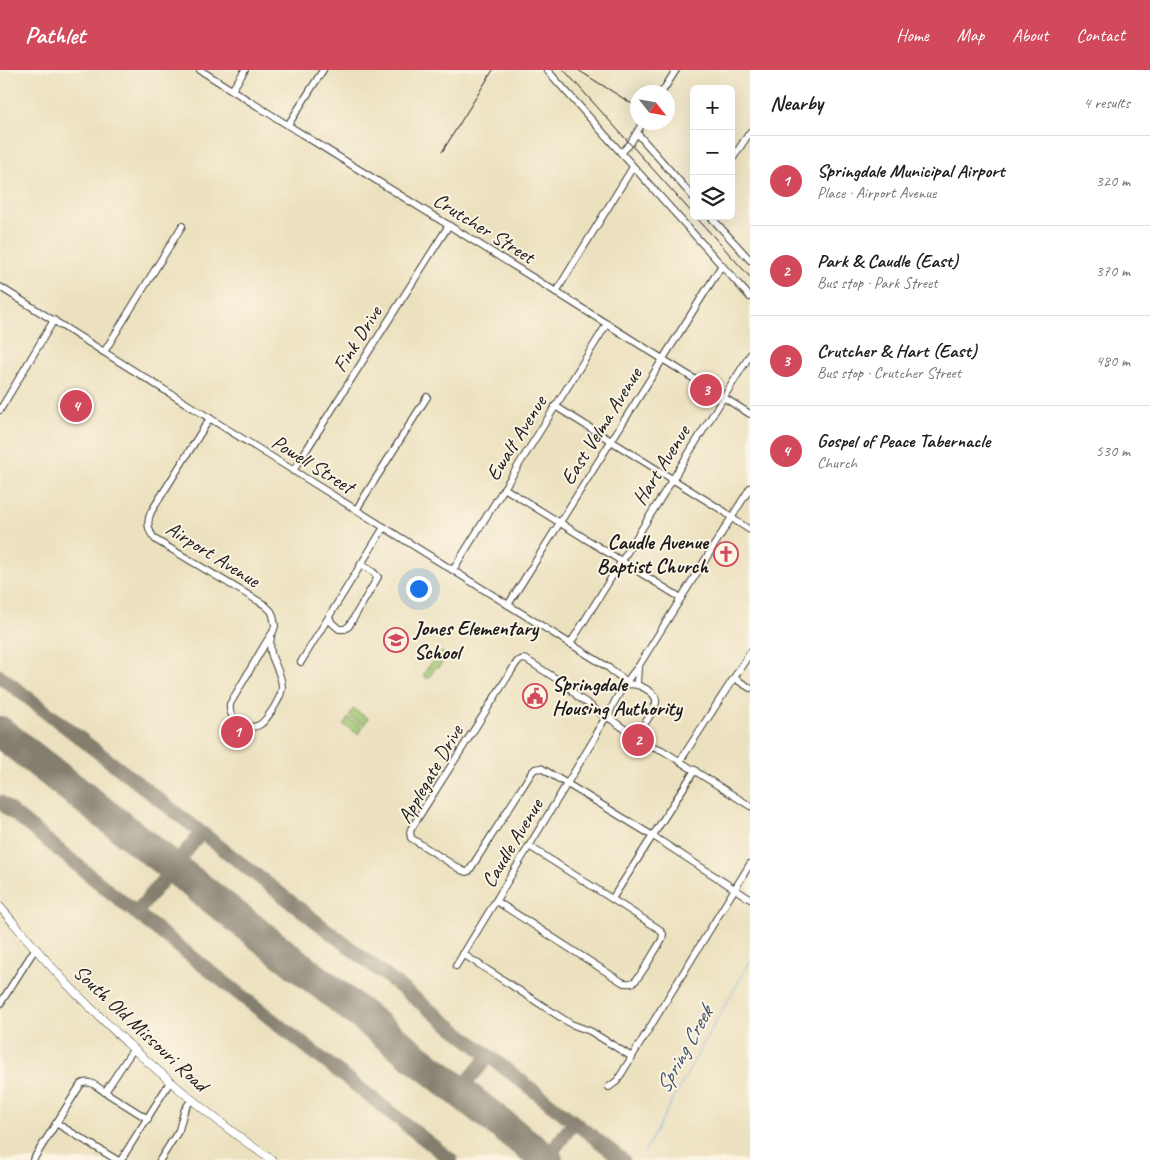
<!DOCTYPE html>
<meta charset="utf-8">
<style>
:root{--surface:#fff;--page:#f6f6f6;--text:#202124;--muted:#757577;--line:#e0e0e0;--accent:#d1495b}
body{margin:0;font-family:Caveat,sans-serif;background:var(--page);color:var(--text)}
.controls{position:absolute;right:15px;top:15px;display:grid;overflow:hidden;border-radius:8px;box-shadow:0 5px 20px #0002}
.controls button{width:45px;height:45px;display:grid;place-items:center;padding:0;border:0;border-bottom:1px solid var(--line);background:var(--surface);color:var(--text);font:25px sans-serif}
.compass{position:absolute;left:630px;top:15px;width:45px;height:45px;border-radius:50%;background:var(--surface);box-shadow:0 5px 20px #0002;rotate:121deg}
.you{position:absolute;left:418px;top:518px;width:18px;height:18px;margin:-12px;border:4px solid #fff;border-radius:50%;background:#1a73e8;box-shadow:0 0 0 8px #1a73e833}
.badge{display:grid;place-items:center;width:32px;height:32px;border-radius:50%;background:var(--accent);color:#fff;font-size:16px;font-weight:700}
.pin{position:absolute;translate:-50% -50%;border:2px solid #fff;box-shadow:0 1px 5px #0006}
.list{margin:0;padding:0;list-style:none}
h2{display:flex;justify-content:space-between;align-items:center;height:65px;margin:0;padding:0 20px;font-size:21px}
h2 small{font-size:16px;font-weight:400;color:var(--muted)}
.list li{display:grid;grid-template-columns:32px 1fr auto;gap:15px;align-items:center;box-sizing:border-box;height:90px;padding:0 20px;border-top:1px solid var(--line)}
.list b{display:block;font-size:19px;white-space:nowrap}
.list p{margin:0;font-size:16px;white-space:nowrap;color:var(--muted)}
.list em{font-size:16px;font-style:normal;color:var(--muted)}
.icon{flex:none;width:28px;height:28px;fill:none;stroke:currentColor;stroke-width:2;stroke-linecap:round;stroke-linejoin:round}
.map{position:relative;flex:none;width:750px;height:1090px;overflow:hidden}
header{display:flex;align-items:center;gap:30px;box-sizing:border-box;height:70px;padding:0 25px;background:var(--accent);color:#fff}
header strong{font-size:24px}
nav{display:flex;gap:28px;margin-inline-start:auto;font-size:18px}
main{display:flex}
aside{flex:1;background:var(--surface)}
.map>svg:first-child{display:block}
.green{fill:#9fc671;stroke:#5e7146}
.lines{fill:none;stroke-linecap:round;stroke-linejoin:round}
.stream{stroke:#79a9e3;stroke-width:1}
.taxiway{stroke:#847e6e;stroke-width:14}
.runway{stroke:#847e6e;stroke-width:32}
.minor-casing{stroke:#3b3a34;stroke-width:8}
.major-casing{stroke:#3b3a34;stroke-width:9}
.minor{stroke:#fff;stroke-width:6}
.major{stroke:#fff;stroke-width:8}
.rail{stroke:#1c1c1c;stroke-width:1}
.labels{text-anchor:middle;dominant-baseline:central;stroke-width:4;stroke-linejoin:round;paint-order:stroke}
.street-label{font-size:21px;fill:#1c1c1c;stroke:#fcf5e5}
.poi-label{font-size:21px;font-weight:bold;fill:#1c1c1c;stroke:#fcf5e5;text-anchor:start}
.water-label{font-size:22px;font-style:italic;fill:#41546c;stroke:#fcf5e5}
</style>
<header>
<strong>Pathlet</strong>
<nav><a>Home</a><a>Map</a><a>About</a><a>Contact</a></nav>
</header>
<main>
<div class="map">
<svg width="750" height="1090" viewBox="0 0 750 1090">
<rect width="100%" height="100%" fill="#fcf5e5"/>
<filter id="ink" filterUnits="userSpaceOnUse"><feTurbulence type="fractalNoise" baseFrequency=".02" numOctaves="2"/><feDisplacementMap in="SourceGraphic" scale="10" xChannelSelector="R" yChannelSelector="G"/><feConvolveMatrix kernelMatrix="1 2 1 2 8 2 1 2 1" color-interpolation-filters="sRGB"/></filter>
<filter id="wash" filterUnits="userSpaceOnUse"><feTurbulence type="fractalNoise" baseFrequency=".0096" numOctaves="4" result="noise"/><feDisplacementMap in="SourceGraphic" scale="20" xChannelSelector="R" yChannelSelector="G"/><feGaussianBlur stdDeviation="1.12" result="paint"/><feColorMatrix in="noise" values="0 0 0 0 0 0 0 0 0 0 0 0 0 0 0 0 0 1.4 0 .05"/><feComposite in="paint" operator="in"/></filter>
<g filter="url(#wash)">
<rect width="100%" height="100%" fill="#ece1bf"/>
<!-- green -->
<g class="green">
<polygon points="441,582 447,586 438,598 436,597 428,609 423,605 435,587 438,587"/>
<polygon points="353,639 368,648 364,655 349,646"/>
<polygon points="348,648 363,657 358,664 344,655"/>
</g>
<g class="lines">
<!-- stream -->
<polyline class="stream" points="644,1083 714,954 750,892"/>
<!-- taxiway -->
<g class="taxiway">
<polyline points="0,606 623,1090"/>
<polyline points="0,732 136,843 451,1090"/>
<polyline points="136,843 201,763"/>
<polyline points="459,1021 489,986"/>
<polyline points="546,1090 574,1052"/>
</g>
<!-- runway -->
<polyline class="runway" points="0,662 547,1090"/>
</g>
</g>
<g filter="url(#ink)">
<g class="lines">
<defs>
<g id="minor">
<polyline points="200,0 321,76 556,222 750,344"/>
<polyline points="547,0 750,227"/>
<polyline points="232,20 245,0"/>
<polyline points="662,22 676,0"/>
<polyline points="288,55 323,0"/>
<polyline points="637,63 694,128"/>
<polyline points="621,83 630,74 643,52"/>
<polyline points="731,91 750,62"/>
<polyline points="710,146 750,190"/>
<path d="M0,217l609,381c5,7 16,8 17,17"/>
<polyline points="556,222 633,97"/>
<polyline points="104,282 182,156"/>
<polyline points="555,336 725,442 736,451 750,460"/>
<polyline points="0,340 54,250"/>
<path d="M210,348l-59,94c-5,11 -3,20 5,28l109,65 6,6 2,4 2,11 -2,6 -8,12 -35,60c-1,8 1,13 8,17"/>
<polyline points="293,401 449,155"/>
<polyline points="504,418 681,528"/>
<path d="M750,418l-112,179c-6,6 -31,42 -28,50 1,4 38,28 44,30 3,1 5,2 8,3l88,56"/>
<polyline points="356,440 427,327"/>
<polyline points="453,500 607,254"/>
<polyline points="508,535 722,195"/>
<polyline points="329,547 332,553 339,559 345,559 349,556 378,507 373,502 361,494"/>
<polyline points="570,574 750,285"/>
<polyline points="301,592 384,457"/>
<polyline points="734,608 750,618"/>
<polyline points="637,614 638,597"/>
<path d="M626,615c9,-4 32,7 30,18 -2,8 -10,18 -14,25 0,6 3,9 8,12"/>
<path d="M612,650l-18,-11 -4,-4 -12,-8 -9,-10 -42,-27c-4,-2 -6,0 -10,2l-106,167 -1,3 1,6 50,32 5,2 3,-1 63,-99 3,-3 6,-1 112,68 97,63"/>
<path d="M242,653c16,10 23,-2 31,-14 4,-7 9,-14 9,-22 0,-12 -8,-23 -11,-34 -1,-5 -1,-11 0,-16"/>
<polyline points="680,691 750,583"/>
<polyline points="612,829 695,700"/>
<path d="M496,831l126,81c5,2 8,2 12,0 7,-5 22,-34 28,-42l1,-6 -4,-5 -130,-83"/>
<polyline points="463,884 571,954 590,961 632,987"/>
<polyline points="456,896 596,666 596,663 608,644"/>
<polyline points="0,934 35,879"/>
<polyline points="609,1017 617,1011 750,794"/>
<polyline points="105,1022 148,1049"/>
<polyline points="56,1053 117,1090"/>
<path d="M33,1090l48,-76c9,-5 16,3 24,8l29,-44"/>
<polyline points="121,1090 170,1012"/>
<polyline points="160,1090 179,1060 184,1041 191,1030"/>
</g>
<path id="major" d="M0,837c24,28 47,56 73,83 17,18 36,35 54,53 46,42 93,82 145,117"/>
</defs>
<!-- minor casing -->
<use href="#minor" class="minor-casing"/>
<!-- major casing -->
<use href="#major" class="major-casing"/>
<!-- minor -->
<use href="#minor" class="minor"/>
<!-- major -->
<use href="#major" class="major"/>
<!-- rail -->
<g class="rail">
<polyline points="564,0 694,145"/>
<polyline points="578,0 637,37"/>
<polyline points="442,82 493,0"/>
<polyline points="695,146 750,207"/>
</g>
</g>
</g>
<!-- icons -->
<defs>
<symbol id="church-ring" viewBox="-11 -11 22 22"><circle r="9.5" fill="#fcf5e5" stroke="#d1495b" stroke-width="1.5"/><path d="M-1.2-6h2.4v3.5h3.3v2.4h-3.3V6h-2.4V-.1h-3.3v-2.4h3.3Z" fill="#d1495b"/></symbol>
<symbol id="school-ring" viewBox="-11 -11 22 22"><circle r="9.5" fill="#fcf5e5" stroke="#d1495b" stroke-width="1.5"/><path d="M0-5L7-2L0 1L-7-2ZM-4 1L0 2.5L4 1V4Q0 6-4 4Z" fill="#d1495b"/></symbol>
<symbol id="civic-ring" viewBox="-11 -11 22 22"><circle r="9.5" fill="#fcf5e5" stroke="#d1495b" stroke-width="1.5"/><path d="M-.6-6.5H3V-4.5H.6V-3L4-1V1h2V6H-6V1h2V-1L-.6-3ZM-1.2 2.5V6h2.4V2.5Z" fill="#d1495b"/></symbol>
</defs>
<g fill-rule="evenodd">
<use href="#church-ring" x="712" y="470" width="28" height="28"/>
<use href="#school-ring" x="382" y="556" width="28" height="28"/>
<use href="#civic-ring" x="521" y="612" width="28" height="28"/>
</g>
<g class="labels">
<!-- street labels -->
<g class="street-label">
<text transform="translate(484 158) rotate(32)">Crutcher Street</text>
<text transform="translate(357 269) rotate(-58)">Fink Drive</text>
<text transform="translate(601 356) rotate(-58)">East Velma Avenue</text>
<text transform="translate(516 368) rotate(-58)">Ewalt Avenue</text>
<text transform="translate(313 394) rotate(32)">Powell Street</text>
<text transform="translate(661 395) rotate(-58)">Hart Avenue</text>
<text transform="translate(213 484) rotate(32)">Airport Avenue</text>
<text transform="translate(430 704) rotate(-60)">Applegate Drive</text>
<text transform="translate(512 773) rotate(-59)">Caudle Avenue</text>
<text transform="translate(141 958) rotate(43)">South Old Missouri Road</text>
</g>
<!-- poi labels -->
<g class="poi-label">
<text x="708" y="472" text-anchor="end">Caudle Avenue<tspan x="708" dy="24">Baptist Church</tspan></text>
<text x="414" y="558">Jones Elementary<tspan x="414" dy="24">School</tspan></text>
<text x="552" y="614">Springdale<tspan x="552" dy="24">Housing Authority</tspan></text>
</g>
<!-- water labels -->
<g class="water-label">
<text transform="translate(684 980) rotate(-61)">Spring Creek</text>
</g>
</g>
</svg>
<div class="controls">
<button>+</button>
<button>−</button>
<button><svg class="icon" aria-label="layers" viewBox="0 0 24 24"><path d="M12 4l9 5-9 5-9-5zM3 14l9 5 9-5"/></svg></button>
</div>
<svg class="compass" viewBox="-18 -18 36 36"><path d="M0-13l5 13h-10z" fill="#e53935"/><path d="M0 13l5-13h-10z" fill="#757577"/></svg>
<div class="you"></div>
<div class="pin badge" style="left:237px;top:662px">1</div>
<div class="pin badge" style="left:638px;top:670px">2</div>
<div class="pin badge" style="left:706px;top:320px">3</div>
<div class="pin badge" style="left:76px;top:336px">4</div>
</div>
<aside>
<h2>Nearby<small>4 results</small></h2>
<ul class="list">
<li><span class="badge">1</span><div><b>Springdale Municipal Airport</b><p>Place · Airport Avenue</p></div><em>320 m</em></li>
<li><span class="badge">2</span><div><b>Park &amp; Caudle (East)</b><p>Bus stop · Park Street</p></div><em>370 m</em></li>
<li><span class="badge">3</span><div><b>Crutcher &amp; Hart (East)</b><p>Bus stop · Crutcher Street</p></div><em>480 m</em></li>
<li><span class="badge">4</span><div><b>Gospel of Peace Tabernacle</b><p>Church</p></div><em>530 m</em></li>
</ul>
</aside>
</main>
